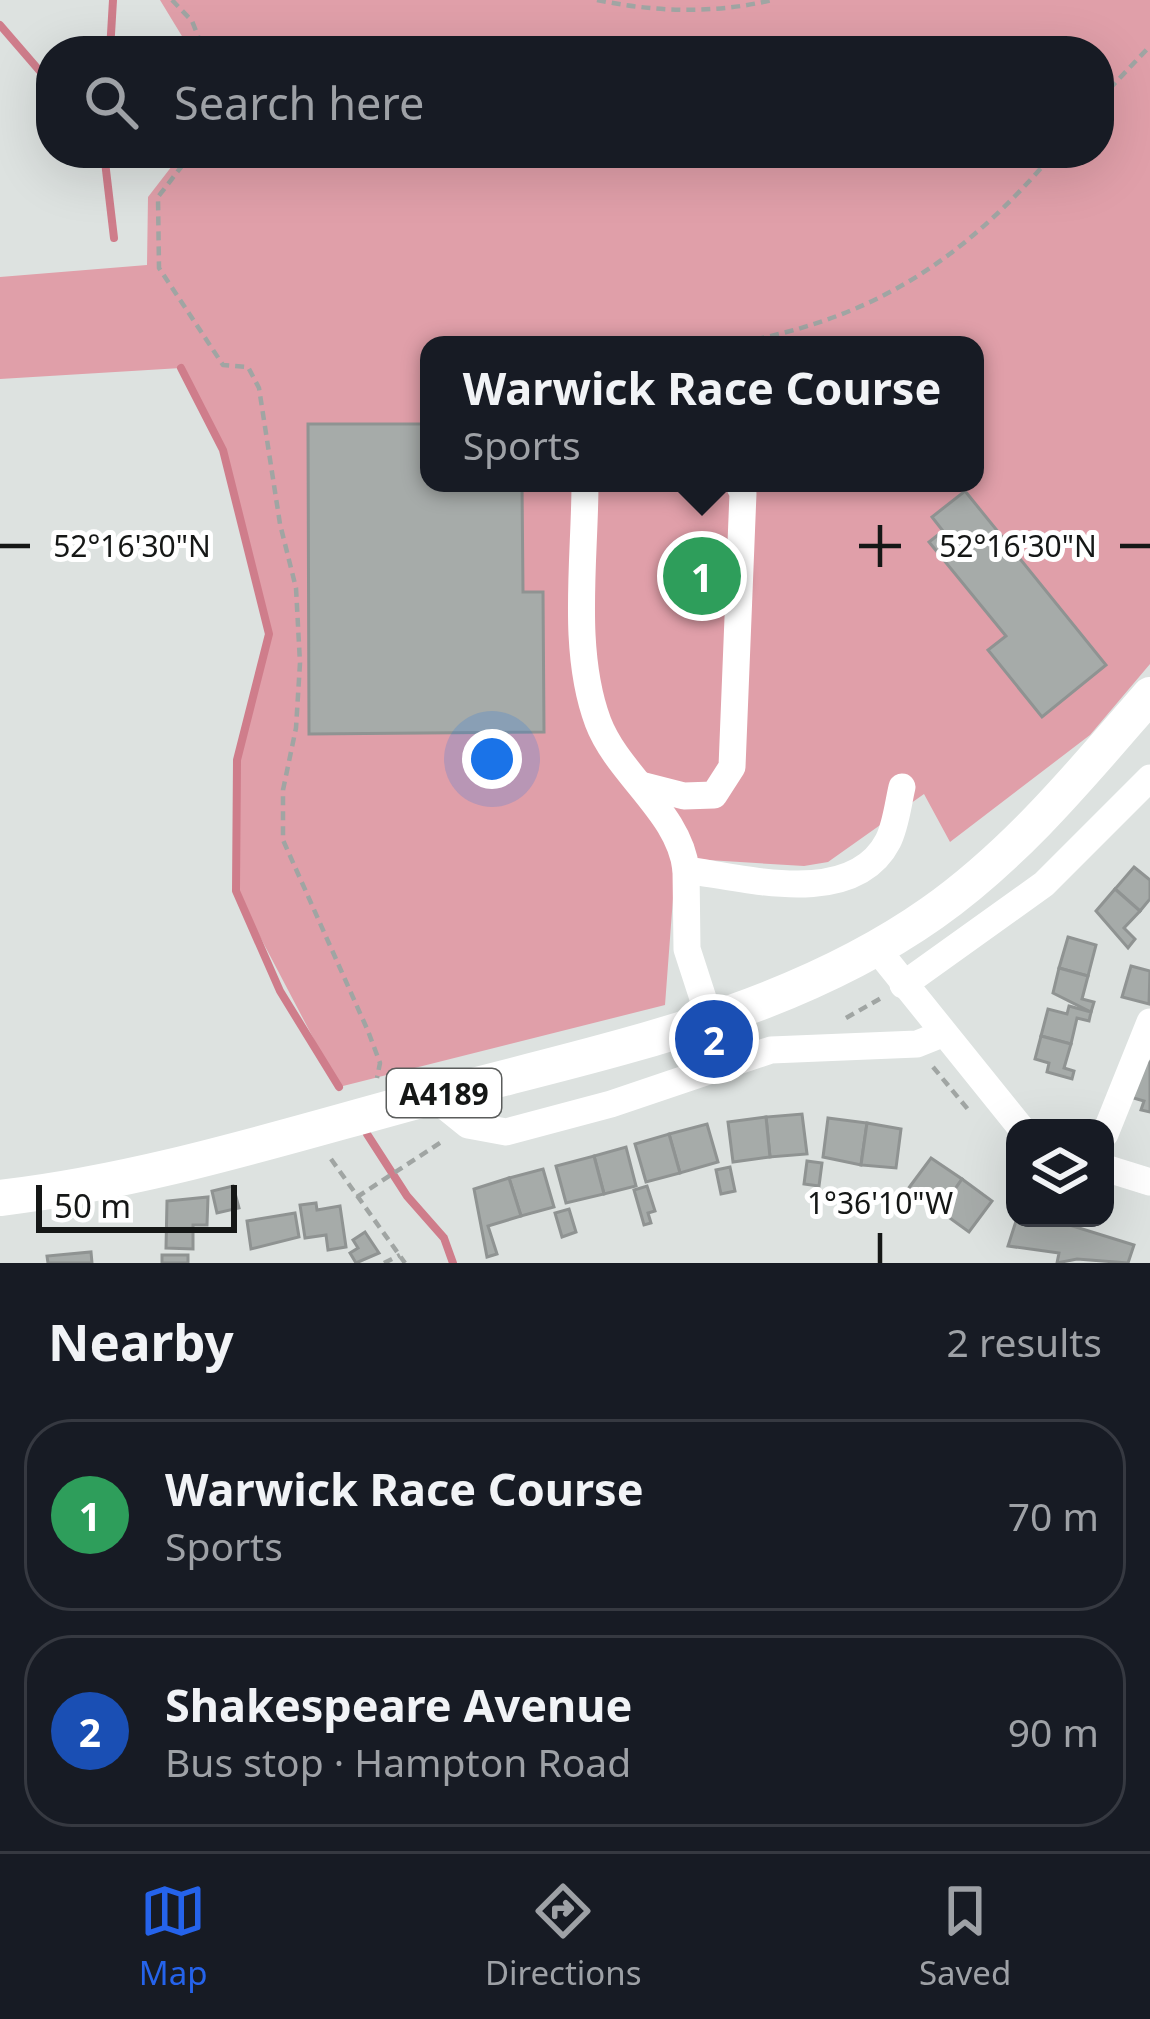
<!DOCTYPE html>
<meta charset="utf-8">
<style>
:root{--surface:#171b24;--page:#20242c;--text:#f1f3f6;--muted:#9ea1a6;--line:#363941;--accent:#2563eb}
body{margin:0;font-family:"Noto Sans",sans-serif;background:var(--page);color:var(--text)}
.controls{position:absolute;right:36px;bottom:36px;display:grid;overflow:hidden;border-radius:24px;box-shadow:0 12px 48px #0002}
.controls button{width:108px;height:108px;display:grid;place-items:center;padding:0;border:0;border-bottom:3px solid var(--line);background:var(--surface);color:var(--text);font:60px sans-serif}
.scale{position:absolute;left:36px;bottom:30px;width:201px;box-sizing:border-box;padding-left:12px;border:6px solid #151716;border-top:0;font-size:33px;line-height:42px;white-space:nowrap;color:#151716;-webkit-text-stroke:9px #fff;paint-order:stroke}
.you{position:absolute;left:492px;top:759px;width:42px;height:42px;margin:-30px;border:9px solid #fff;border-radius:50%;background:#1a73e8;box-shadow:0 0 0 18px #1a73e833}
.badge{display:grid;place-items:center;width:78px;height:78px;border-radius:50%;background:var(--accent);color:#fff;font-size:39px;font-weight:700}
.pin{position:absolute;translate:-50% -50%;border:6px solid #fff;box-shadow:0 3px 12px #0006}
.popup{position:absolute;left:420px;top:336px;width:564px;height:156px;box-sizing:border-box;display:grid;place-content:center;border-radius:24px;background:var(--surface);filter:drop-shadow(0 3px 9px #0005);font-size:39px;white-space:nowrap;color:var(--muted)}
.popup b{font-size:45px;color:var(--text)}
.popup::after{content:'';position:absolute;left:50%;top:100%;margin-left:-24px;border:24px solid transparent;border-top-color:var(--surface)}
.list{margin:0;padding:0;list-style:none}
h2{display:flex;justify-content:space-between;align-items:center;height:156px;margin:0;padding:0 48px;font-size:51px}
h2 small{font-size:39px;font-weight:400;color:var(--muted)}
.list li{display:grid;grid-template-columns:78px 1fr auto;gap:36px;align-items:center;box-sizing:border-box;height:192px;margin:0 24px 24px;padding:0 24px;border:3px solid var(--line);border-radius:48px}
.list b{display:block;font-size:45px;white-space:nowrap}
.list p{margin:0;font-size:39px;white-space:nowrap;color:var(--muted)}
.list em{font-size:39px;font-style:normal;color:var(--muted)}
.icon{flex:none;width:66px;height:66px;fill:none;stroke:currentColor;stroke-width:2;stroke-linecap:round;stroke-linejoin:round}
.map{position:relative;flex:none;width:1150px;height:1263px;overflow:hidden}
.search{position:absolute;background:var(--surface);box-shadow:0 12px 48px #0002;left:36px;right:36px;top:36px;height:132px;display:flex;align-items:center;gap:30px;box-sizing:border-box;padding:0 42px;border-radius:48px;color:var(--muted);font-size:45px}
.sheet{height:588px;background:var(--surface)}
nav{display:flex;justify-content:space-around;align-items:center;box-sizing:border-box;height:168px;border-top:3px solid var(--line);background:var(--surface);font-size:33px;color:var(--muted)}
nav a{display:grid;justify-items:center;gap:6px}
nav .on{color:var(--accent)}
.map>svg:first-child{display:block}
.grass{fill:#e09fa9;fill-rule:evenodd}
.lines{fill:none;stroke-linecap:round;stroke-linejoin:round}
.stream{stroke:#cf7d8b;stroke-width:8}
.building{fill:#a6aba9;stroke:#8f9392;stroke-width:3}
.path{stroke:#a0a5a3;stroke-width:4.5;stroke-dasharray:9 6;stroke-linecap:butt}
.minor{stroke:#fff;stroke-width:27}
.major{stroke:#fff;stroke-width:36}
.ticks{fill:none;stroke:#151716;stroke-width:4.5}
.labels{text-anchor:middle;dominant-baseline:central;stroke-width:10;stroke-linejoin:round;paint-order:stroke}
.shield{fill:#fff;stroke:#5b5d5c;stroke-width:3}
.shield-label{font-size:30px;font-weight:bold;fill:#151716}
.ticks-label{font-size:30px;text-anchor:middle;fill:#151716;stroke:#fff;stroke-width:10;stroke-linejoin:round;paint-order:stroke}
</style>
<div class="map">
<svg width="1150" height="1263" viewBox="0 0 1150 1263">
<rect width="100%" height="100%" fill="#dde2e0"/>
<!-- grass -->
<path class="grass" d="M160,0h990v664l-60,71 -140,107 -26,-48 -96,68 -24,4 -128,-8 -11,147 -326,82 -103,-196 1,-131 32,-126 -46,-184 -42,-82 -181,11v-102l147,-12 1,-68 34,-44h917v-102h-908zM429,345h546v138h-546z"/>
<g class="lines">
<!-- stream -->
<g class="stream">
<polyline points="0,25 51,84"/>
<polyline points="110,51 113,0"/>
<polyline points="104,153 114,238"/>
<polyline points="181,368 223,450 269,634 237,760 236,891 280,991 339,1087"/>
<polyline points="367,1134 407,1196 444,1238 453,1263"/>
</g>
</g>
<!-- building -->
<g class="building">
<polygon points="308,424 429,424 429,483 522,483 523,592 543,592 544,732 309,734"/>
<polygon points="965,491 1106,665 1042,717 988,650 1006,636 929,542 943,531 932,517"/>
<polygon points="1134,867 1150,880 1150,899 1140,911 1115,889"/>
<polygon points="1115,889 1140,911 1124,928 1135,939 1128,948 1096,911"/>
<polygon points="1068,937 1096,945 1088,976 1059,968"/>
<polygon points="1131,966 1150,971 1149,1004 1122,997"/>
<polygon points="1059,968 1088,976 1082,999 1094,1002 1091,1012 1053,993"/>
<polygon points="1069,1006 1091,1012 1089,1021 1077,1018 1071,1044 1041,1036 1048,1009 1067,1014"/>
<polygon points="1041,1036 1071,1044 1064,1068 1074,1071 1072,1079 1047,1072 1049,1063 1035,1059"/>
<polygon points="1141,1059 1150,1062 1150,1112 1141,1110 1144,1101 1130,1097"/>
<polygon points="802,1114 807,1154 770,1157 766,1117"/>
<polygon points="766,1117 770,1157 733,1162 728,1122"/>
<polygon points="828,1118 867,1123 861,1165 823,1157"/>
<polygon points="867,1123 901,1129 896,1168 861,1165"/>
<polygon points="707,1124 718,1162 680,1173 669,1134"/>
<polygon points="669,1134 680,1173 646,1182 635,1144"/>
<polygon points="626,1147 636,1186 604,1194 594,1156"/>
<polygon points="594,1156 604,1194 566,1203 556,1166"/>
<polygon points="931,1158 962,1179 940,1211 908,1189"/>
<polygon points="807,1161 822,1163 819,1186 804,1184"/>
<polygon points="730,1167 735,1191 721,1194 716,1170"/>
<polygon points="543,1169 554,1207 521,1216 509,1178"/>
<polygon points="509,1178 521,1216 488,1226 497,1254 487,1257 474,1189"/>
<polygon points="962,1179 992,1201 969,1232 940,1211"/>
<polygon points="233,1186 239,1208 217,1213 212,1191"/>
<polygon points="647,1186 655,1211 648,1213 651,1223 644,1225 634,1190"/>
<polygon points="208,1197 207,1225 193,1225 193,1249 166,1248 167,1201"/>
<polygon points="316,1203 317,1210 340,1206 346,1247 328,1250 326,1235 305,1238 300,1205"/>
<polygon points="569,1209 576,1232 562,1237 555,1213"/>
<polygon points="295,1213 299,1237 251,1249 247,1221"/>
<polygon points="1017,1218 1047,1218 1134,1245 1128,1263 1077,1259 1057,1263 1059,1253 1008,1246"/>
<polygon points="365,1232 379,1253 356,1263 350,1253 358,1248 353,1240"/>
<polygon points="91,1252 92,1263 48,1263 47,1256"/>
<rect x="162" y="1255" width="26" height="8"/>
</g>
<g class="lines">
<!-- path -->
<g class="path">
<polyline points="172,0 192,21 204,51"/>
<path d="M597,0c58,12 117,14 175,0"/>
<polyline points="1099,100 1150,46"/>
<polyline points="192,153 158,197 159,268 223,365 248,367 259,388 280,524 296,588 300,663 296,728 283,790 283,840 368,1031 380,1063 377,1078"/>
<path d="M726,345c144,-24 235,-82 328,-192"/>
<polyline points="846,1018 883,997"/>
<polyline points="933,1067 971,1113"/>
<polyline points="331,1159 405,1263"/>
<polyline points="357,1197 443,1141"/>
<polyline points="384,1263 400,1255"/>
</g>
<!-- minor -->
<g class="minor">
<path d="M585,483c0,76 -14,167 13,239 20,53 82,91 88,148"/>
<polyline points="641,785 684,796 714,795 732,767 743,493 738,483"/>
<polyline points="876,948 1021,1128"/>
<polyline points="903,985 1044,884 1150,778"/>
<path d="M710,1020l-23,-71 -1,-79c59,8 167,39 202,-29 8,-16 10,-37 14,-54"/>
<polyline points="432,1096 468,1125 506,1132 611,1104 771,1050 917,1044 942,1034"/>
<polyline points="1105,1134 1150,1022"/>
<polyline points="1105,1168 1150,1182"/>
</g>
<!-- major -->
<path class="major" d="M0,1198c145,-17 283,-61 424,-99 173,-47 359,-81 508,-186 85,-60 151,-141 218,-218"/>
</g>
<!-- ticks -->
<path class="ticks" d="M880,525v42M0,546h30M859,546h42M1120,546h30M880,1233v30"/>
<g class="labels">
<!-- shield labels -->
<rect class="shield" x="387" y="1069" width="114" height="48" rx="9"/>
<g class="shield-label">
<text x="444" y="1093">A4189</text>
</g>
</g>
<g class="ticks-label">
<text x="132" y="557">52°16'30"N</text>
<text x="1018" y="557">52°16'30"N</text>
<text x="880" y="1214">1°36'10"W</text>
</g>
</svg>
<div class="controls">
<button><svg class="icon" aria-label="layers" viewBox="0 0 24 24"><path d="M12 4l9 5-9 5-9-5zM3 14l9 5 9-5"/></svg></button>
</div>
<div class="scale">50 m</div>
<div class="you"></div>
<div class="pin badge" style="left:702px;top:576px;background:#2e9e5b">1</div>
<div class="popup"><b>Warwick Race Course</b>Sports</div>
<div class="pin badge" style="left:714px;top:1039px;background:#1a4fb4">2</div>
<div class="search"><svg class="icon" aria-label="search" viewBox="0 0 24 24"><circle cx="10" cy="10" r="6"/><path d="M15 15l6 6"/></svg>Search here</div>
</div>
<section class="sheet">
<h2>Nearby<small>2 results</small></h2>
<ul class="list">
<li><span class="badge" style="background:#2e9e5b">1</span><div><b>Warwick Race Course</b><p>Sports</p></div><em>70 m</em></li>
<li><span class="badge" style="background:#1a4fb4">2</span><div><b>Shakespeare Avenue</b><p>Bus stop · Hampton Road</p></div><em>90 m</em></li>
</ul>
</section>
<nav>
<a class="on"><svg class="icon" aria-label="map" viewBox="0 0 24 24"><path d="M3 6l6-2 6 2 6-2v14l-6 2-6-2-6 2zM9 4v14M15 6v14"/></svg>Map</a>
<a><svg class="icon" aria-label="directions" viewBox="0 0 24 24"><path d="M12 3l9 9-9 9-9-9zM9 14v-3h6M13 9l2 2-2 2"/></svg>Directions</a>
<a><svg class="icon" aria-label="saved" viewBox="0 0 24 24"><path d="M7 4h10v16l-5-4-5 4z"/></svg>Saved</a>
</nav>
